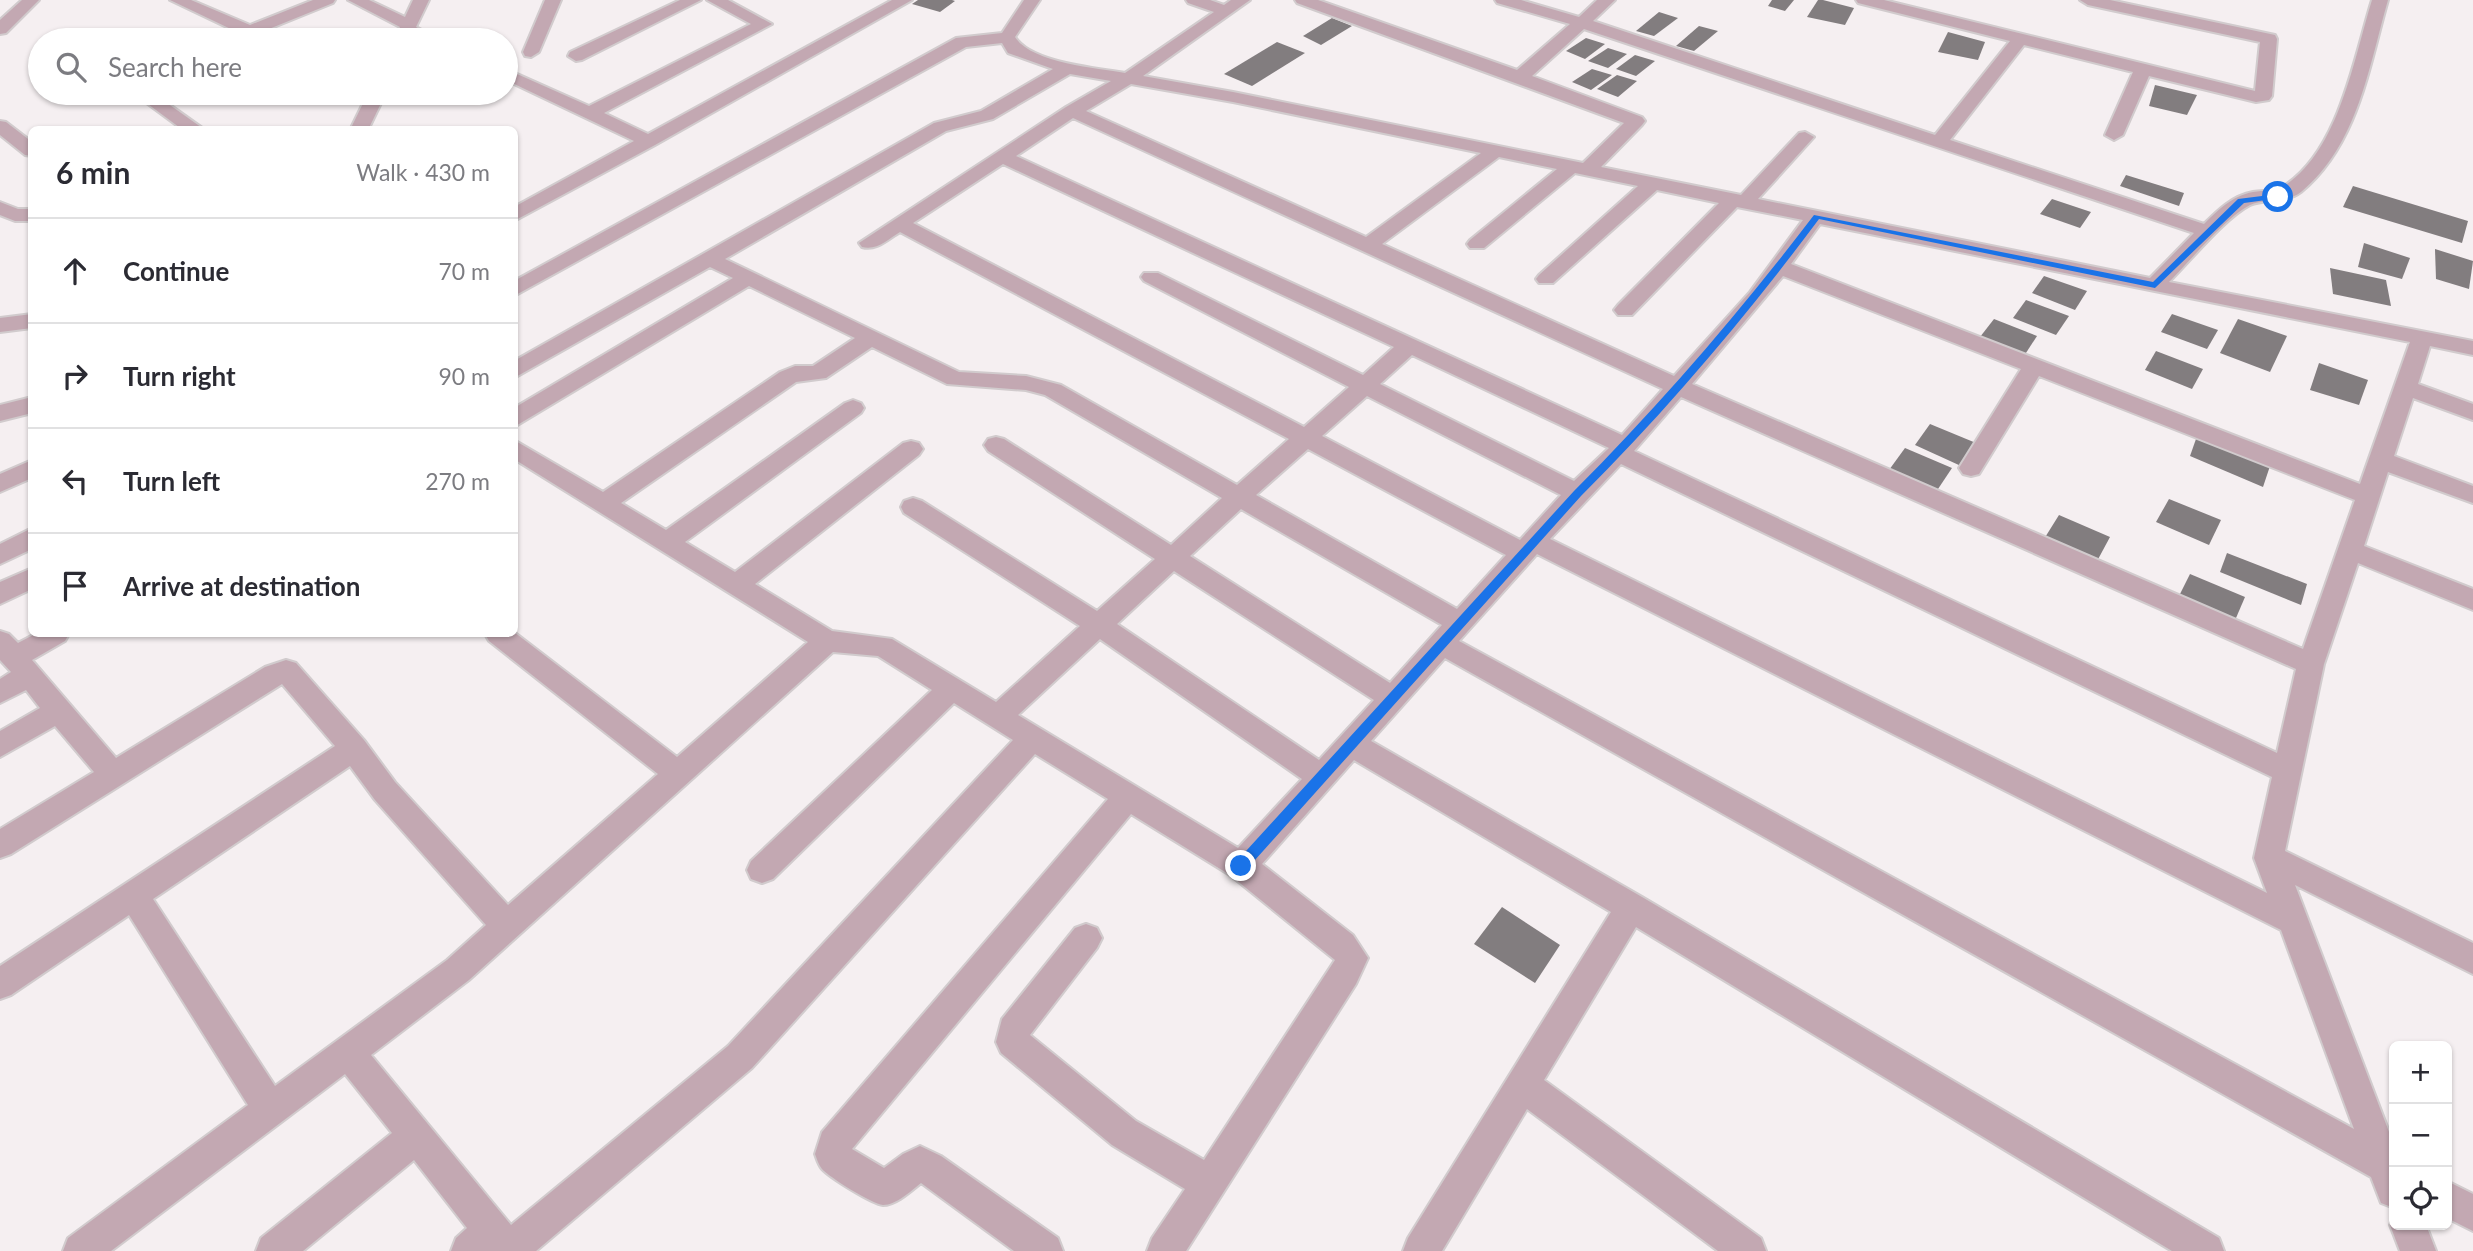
<!DOCTYPE html>
<meta charset="utf-8">
<style>
:root{--surface:#fff;--page:#f2f2f3;--text:#2b2b33;--muted:#7c7c81;--line:#e1e1e2}
body{margin:0;font-family:Lato,sans-serif;background:var(--page);color:var(--text)}
.controls{position:absolute;right:21px;bottom:21px;display:grid;overflow:hidden;border-radius:10px;box-shadow:0 2px 5px #0004}
.controls button{width:63px;height:63px;display:grid;place-items:center;padding:0;border:0;border-bottom:2px solid var(--line);background:var(--surface);color:var(--text);font:35px sans-serif}
.stop{position:absolute;width:21px;height:21px;margin:-16px;border:5px solid #1a73e8;border-radius:50%;background:#fff}
.stop.end{background:#1a73e8;border-color:#fff;box-shadow:0 2px 7px #0008}
.list{margin:0;padding:0;list-style:none}
h2{display:flex;justify-content:space-between;align-items:center;height:91px;margin:0;padding:0 28px;font-size:30px}
h2 small{font-size:23px;font-weight:400;color:var(--muted)}
.list li{display:grid;grid-template-columns:46px 1fr auto;gap:21px;align-items:center;box-sizing:border-box;height:105px;padding:0 28px;border-top:2px solid var(--line)}
.list b{display:block;font-size:26px;white-space:nowrap}
.list em{font-size:23px;font-style:normal;color:var(--muted)}
.icon{flex:none;width:38px;height:38px;fill:none;stroke:currentColor;stroke-width:2;stroke-linecap:round;stroke-linejoin:round}
.map{position:relative;flex:none;width:2473px;height:1251px;overflow:hidden}
.search{position:absolute;background:var(--surface);box-shadow:0 2px 5px #0004;left:28px;top:28px;width:490px;height:77px;display:flex;align-items:center;gap:18px;box-sizing:border-box;padding:0 24px;border-radius:38px;color:var(--muted);font-size:26px}
.panel{position:absolute;background:var(--surface);box-shadow:0 2px 5px #0004;left:28px;top:126px;width:490px;height:511px;border-radius:10px}
.map>svg:first-child{display:block}
.building{fill:#827d7f}
.lines{fill:none;stroke-linecap:round;stroke-linejoin:round}
.minor-casing{stroke:#d1cbcd;stroke-width:4}
.minor{fill:#c3a8b2;fill-rule:evenodd}
.route{fill:#1a73e8}
</style>
<div class="map">
<svg width="2473" height="1251" viewBox="0 0 2473 1251">
<rect width="100%" height="100%" fill="#f5eff1"/>
<!-- building -->
<g class="building">
<polygon points="918,0 952,0 955,1 940,12 912,4"/>
<polygon points="1772,0 1794,0 1785,11 1768,6"/>
<polygon points="1818,0 1823,0 1854,8 1845,25 1807,17"/>
<polygon points="1659,12 1678,18 1654,36 1636,31"/>
<polygon points="1332,18 1352,26 1321,45 1303,36"/>
<polygon points="1699,26 1718,31 1694,51 1676,46"/>
<polygon points="1948,32 1985,42 1978,60 1938,52"/>
<polygon points="1586,38 1605,44 1585,59 1566,51"/>
<polygon points="1277,42 1305,53 1252,86 1224,74"/>
<polygon points="1608,48 1627,54 1608,68 1588,61"/>
<polygon points="1635,55 1655,61 1636,76 1616,69"/>
<polygon points="1592,69 1612,75 1591,90 1572,82"/>
<polygon points="1617,75 1637,81 1618,97 1597,89"/>
<polygon points="2155,85 2197,95 2187,115 2149,106"/>
<polygon points="2126,175 2184,193 2179,206 2120,186"/>
<polygon points="2353,186 2468,221 2462,243 2343,207"/>
<polygon points="2052,199 2091,212 2080,228 2040,214"/>
<polygon points="2364,243 2410,258 2402,279 2358,267"/>
<polygon points="2435,249 2473,261 2469,289 2436,279"/>
<polygon points="2330,268 2386,280 2391,306 2333,294"/>
<polygon points="2044,276 2087,291 2075,310 2032,293"/>
<polygon points="2026,300 2069,316 2056,335 2013,318"/>
<polygon points="2172,314 2218,330 2207,349 2161,332"/>
<polygon points="1994,319 2037,336 2024,356 1980,337"/>
<polygon points="2238,319 2287,336 2270,372 2220,353"/>
<polygon points="2156,351 2203,369 2192,389 2145,370"/>
<polygon points="2319,363 2368,380 2359,405 2310,390"/>
<polygon points="1930,424 1976,443 1961,466 1915,445"/>
<polygon points="2196,439 2270,466 2263,487 2190,456"/>
<polygon points="1905,448 1952,468 1936,492 1889,470"/>
<polygon points="2169,499 2221,520 2209,545 2156,522"/>
<polygon points="2059,515 2110,537 2096,563 2044,539"/>
<polygon points="2227,553 2307,584 2301,605 2220,572"/>
<polygon points="2190,574 2245,597 2233,625 2177,600"/>
<polygon points="1502,907 1560,945 1535,983 1474,944"/>
</g>
<g class="lines">
<defs>
<g id="minor">
<polygon points="22,0 39,0 6,33 0,34 0,20"/>
<polygon points="170,0 191,0 250,25 313,0 335,0 333,3 264,31 268,36 263,40 249,37 242,40 220,40 222,36 235,31"/>
<polygon points="348,0 369,0 405,17 413,0 429,0 416,27 440,40 419,40 412,37 410,40 394,40 400,27"/>
<polygon points="545,0 561,0 539,52 531,57 525,56 523,52"/>
<polygon points="680,0 701,0 582,60 576,61 568,56 570,52"/>
<polygon points="707,0 728,0 772,24 604,113 648,134 892,0 912,0 655,145 514,221 514,207 634,141 506,80 506,69 589,106 751,24"/>
<path d="M1024,0h16l-25,37c16,26 82,31 110,36l89,-61 -26,-9 -2,-3h24l14,5 7,-5h19l-107,76 90,16 350,71 41,-40 -327,-120 -2,-3h23l199,70 53,-46 -73,-21 -2,-3h26l58,17 18,-17h18l-22,21 342,114 75,-94 -152,-38 -2,-3h28l371,91 5,-49 -172,-37 -8,-5h30l165,35 2,4 -5,57 -3,4 -13,2 -107,-26 -26,59 -9,5 -9,-5 28,-63 -109,-27 -74,95 254,84c14,-14 28,-28 49,-32 11,-2 21,0 31,-6 55,-35 70,-128 88,-186h16c-19,66 -30,145 -87,192 -16,12 -35,6 -51,13 -24,12 -60,56 -81,77l304,59v14l-43,-9 -12,38 55,20v16l-60,-22 -19,58 79,30v17l-85,-31 -24,74 109,43v21l-115,-47 -34,101 -39,187 188,92v31l-178,-89 99,260v63l-13,-5 -10,-26 -926,-519 -74,83 271,156 577,341 5,13h-52l-536,-324 -92,153 217,158 5,13h-48l-191,-142 -85,142h-39l5,-13 203,-326 -257,-152 -92,104 91,71 15,23 -12,26 -170,267h-39l5,-13 33,-49 -73,-44 -111,-92 -5,-11 6,-23 73,-91 11,-4 11,4 5,10 -5,10 -67,87 106,86 68,39 131,-200 -105,-85 -99,-61 -279,335 32,19 19,-14 17,-8 21,10 117,82 5,13h-49l-93,-68c-10,8 -25,22 -38,22 -11,-1 -54,-28 -61,-36 -4,-5 -5,-10 -7,-15l7,-22 286,-333 -73,-45 -283,314 -216,183h-85l5,-13 11,-10 -53,-68 -111,91h-47l5,-13 131,-105 -47,-59 -234,177h-48l5,-13 180,-133 -119,-190 -118,80 -11,4v-33l335,-220 -53,-62 -271,170 -11,4v-29l94,-57 -39,-46 -55,31v-26l40,-23 -14,-18 -26,13v-24l11,-7 -11,-12v-29l9,3 9,9 17,-9h34l-4,7 -33,19 84,98 149,-91 21,-7 10,3 68,77 31,42 113,123 150,-131 -169,-133 -4,-7 29,-2 163,125 131,-115 -294,-183v-19l89,52 177,-120 15,-6h18l42,-28 -106,-52 -235,141v-19l219,-130 -23,-11 -196,111v-17l420,-238 47,-12 72,-42 -45,-16 -6,-10 -36,4 -452,249v-15l442,-243 46,-5zM1584,29l610,204 -44,45 -392,-79 56,-62 -9,-5 -6,1 -58,62 -140,-28 41,-42 3,-4 -3,-4 -110,-41zM1070,74l41,7 -45,26 -207,136 3,4c15,4 26,-8 38,-15l389,207 -52,46 -176,-100 -35,-9 -67,-4 -234,-113 221,-128 47,-12zM1131,84l102,18 248,51 -115,84 -280,-126zM1073,118l590,271 -41,46 -606,-279zM1499,157l58,12 -87,71 -3,4 3,4h14l91,-75 63,13 -99,89 -3,4 3,4h14l104,-93 62,13 -101,102 -4,5 4,5h14l105,-108 66,13 -53,72 -76,84 -292,-132zM1003,164l391,183 -31,28 -205,-102h-14l-3,4 3,4 205,106 -45,40 -391,-204zM1820,224l590,118 -50,142 -569,-220zM1783,276l238,93 -62,99 4,6 8,2 8,-2 60,-98 316,124 -52,149 -611,-265zM872,347l75,37 79,6 19,5 177,103 -51,47 -167,-106 -8,-2 -8,2 -4,6 4,6 167,108 -58,52 -175,-110 -9,-3 -9,3 -3,6 3,6 176,113 -84,76 -104,-63 -60,-8 -77,-47 164,-129 4,-6 -4,-6 -8,-2 -8,2 -168,129 -50,-30 176,-129 3,-5 -3,-5 -8,-3 -8,3 -179,127 -45,-27 175,-121 30,-4zM1412,355l197,93 -35,33 -194,-97zM1367,396l194,99 -41,45 -198,-104zM1681,397l615,272 -19,84 -643,-302zM1308,449l198,106 -49,54 -201,-114zM1621,464l651,313 -18,81 13,35 -717,-354zM1241,509l201,116 -52,58 -200,-127zM1537,554l744,376 73,199 -895,-488zM1174,571l200,129 -55,60 -202,-136zM1100,639l202,140 -64,69 -220,-133zM833,652l45,4 54,34 -181,171 -4,9 4,9 11,4 11,-4 181,-176 59,37 -285,306 -217,179 -140,-170 98,-75zM350,766l25,34 111,125 -39,35 -172,126 -122,-187z"/>
<polygon points="133,93 153,93 205,130 183,130"/>
<polygon points="368,93 386,93 368,130 350,130"/>
<polygon points="0,121 6,122 32,142 32,156 25,155 0,135"/>
<polygon points="0,202 18,209 32,209 32,221 15,221 0,215"/>
<polygon points="32,314 32,328 0,332 0,318"/>
<polygon points="32,397 32,413 0,421 0,405"/>
<polygon points="32,460 32,478 0,492 0,474"/>
<polygon points="32,528 32,549 0,564 0,544"/>
<polygon points="32,568 32,589 0,604 0,582"/>
<polygon points="2447,1181 2473,1194 2473,1231 2447,1218"/>
<polygon points="2394,1215 2394,1225 2426,1225 2436,1251 2400,1251 2390,1225"/>
</g>
</defs>
<!-- minor casing -->
<use href="#minor" class="minor-casing"/>
<!-- minor -->
<use href="#minor" class="minor"/>
</g>
<!-- route -->
<path class="route" d="M2278,194l3,4 -37,5 -89,85 -336,-69c-73,98 -152,191 -238,277l-335,374h-10v-8l338,-371c86,-86 166,-179 240,-276l339,67 85,-83z"/>
</svg>
<div class="controls">
<button>+</button>
<button>−</button>
<button><svg class="icon" aria-label="locate" viewBox="0 0 24 24"><circle cx="12" cy="12" r="6"/><path d="M12 2v4M12 18v4M2 12h4M18 12h4"/></svg></button>
</div>
<div class="stop" style="left:2278px;top:197px"></div>
<div class="stop end" style="left:1241px;top:866px"></div>
<div class="search"><svg class="icon" aria-label="search" viewBox="0 0 24 24"><circle cx="10" cy="10" r="6"/><path d="M15 15l6 6"/></svg>Search here</div>
<section class="panel">
<h2>6 min<small>Walk · 430 m</small></h2>
<ul class="list">
<li><svg class="icon" aria-label="ahead" viewBox="0 0 24 24"><path d="M12 20V5M6 11l6-6 6 6"/></svg><div><b>Continue</b></div><em>70 m</em></li>
<li><svg class="icon" aria-label="right" viewBox="0 0 24 24"><path d="M7 20v-9h11M14 6l5 5-5 5"/></svg><div><b>Turn right</b></div><em>90 m</em></li>
<li><svg class="icon" aria-label="left" viewBox="0 0 24 24"><path d="M17 20v-9H6M10 6l-5 5 5 5"/></svg><div><b>Turn left</b></div><em>270 m</em></li>
<li><svg class="icon" aria-label="arrive" viewBox="0 0 24 24"><path d="M6 21V4h12l-3 4 3 4H6"/></svg><div><b>Arrive at destination</b></div></li>
</ul>
</section>
</div>
